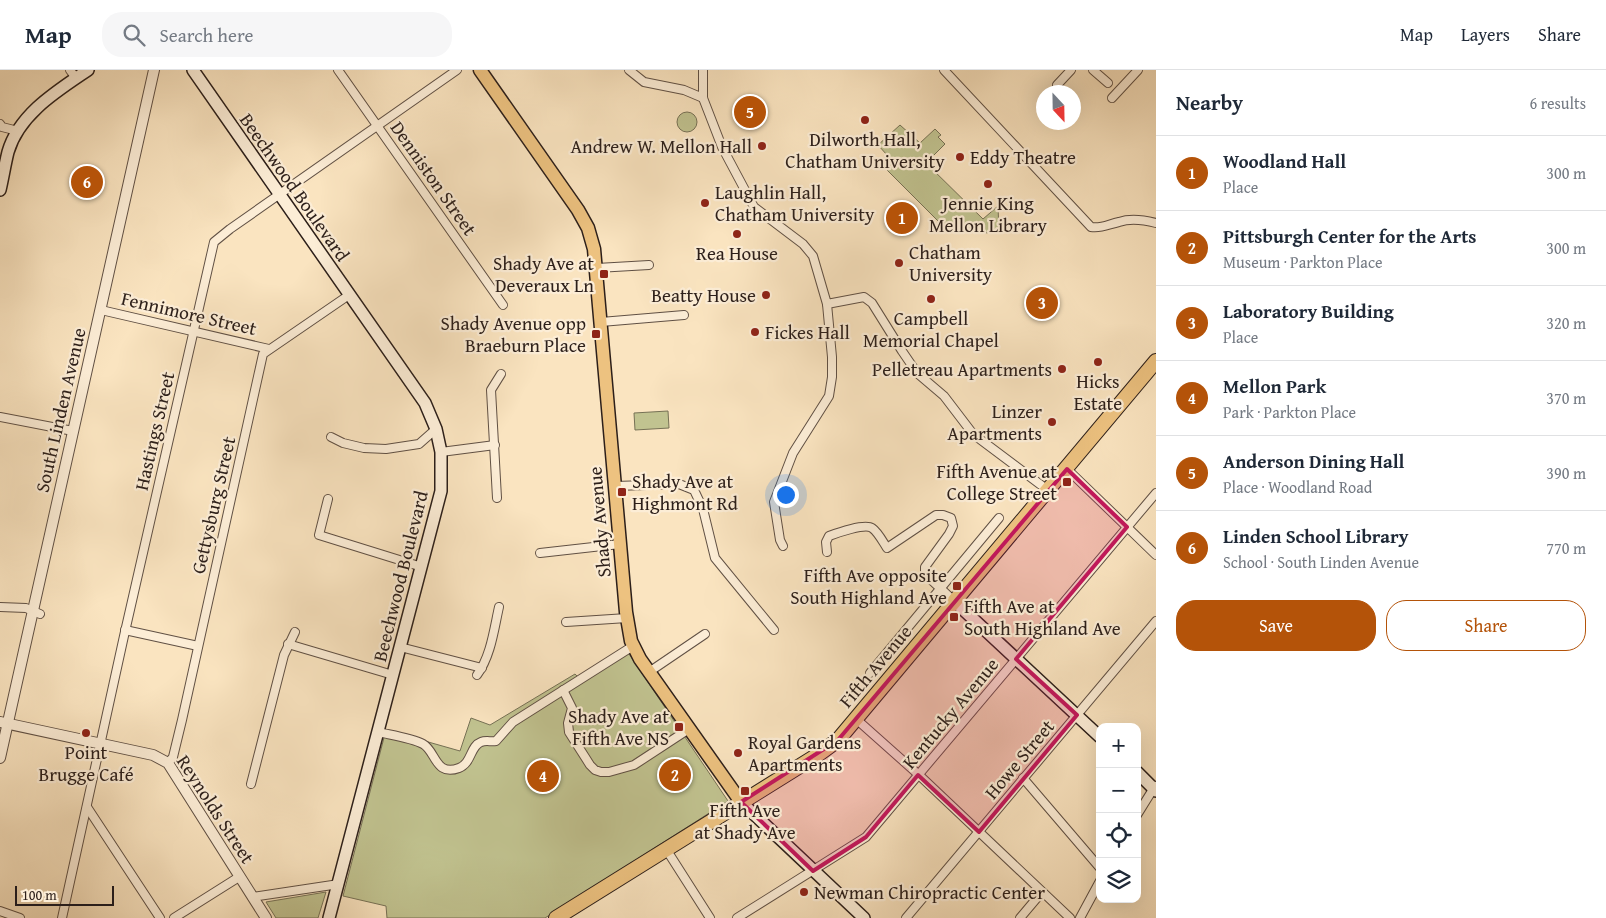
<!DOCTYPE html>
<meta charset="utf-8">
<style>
:root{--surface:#fff;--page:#f6f6f7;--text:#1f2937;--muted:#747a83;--line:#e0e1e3;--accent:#b45309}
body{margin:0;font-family:"Gentium Book Plus",serif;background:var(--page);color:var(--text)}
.controls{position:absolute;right:15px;bottom:15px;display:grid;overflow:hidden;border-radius:10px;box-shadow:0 5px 20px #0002}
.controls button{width:45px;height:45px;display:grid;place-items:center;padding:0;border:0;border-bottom:1px solid var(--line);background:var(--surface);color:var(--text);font:25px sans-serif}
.compass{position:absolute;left:1036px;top:15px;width:45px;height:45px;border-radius:50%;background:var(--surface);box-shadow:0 5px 20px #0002;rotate:158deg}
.scale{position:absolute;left:15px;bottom:12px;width:99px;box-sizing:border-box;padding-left:5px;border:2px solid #2c1f1a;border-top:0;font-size:14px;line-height:18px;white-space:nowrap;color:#2c1f1a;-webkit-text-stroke:4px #fcedd6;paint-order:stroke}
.you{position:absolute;left:785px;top:424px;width:18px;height:18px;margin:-12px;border:4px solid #fff;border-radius:50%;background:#1a73e8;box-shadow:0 0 0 8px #1a73e833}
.badge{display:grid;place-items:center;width:32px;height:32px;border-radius:50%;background:var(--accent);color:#fff;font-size:16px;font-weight:700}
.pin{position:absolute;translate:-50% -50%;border:2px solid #fff;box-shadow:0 1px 5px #0006}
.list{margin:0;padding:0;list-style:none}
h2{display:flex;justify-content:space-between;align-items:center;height:65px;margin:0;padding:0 20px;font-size:21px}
h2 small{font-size:16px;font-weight:400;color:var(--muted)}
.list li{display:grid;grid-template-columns:32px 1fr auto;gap:15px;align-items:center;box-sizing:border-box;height:75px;padding:0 20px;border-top:1px solid var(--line)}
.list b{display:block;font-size:19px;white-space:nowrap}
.list p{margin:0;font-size:16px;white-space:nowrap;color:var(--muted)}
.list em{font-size:16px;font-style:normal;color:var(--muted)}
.actions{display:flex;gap:10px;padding:15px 20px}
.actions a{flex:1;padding:11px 0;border:1px solid var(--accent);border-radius:20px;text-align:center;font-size:18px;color:var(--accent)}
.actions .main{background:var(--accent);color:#fff}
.icon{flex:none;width:28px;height:28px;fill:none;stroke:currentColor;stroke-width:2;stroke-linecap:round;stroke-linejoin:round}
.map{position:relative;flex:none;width:1156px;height:848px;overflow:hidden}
header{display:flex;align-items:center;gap:30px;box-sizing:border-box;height:70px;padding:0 25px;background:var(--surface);border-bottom:1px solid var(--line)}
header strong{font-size:24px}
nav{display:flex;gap:28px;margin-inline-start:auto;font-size:18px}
.search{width:350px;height:45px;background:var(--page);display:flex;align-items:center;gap:12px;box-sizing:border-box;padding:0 18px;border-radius:20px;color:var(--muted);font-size:19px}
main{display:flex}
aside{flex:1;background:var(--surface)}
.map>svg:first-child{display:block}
.green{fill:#c1c390;stroke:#767155}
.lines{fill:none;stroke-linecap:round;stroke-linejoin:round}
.minor-casing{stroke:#605044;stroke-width:10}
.tertiary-casing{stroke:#605044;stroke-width:12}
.secondary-casing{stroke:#2c1f1a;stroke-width:14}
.primary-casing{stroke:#2c1f1a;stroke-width:15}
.trunk-casing{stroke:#2c1f1a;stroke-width:16}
.minor{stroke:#fcedd6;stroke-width:8}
.tertiary{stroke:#fcedd6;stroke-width:10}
.secondary{stroke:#fcedd6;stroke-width:11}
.primary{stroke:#edc280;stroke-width:12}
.trunk{stroke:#edc280;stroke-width:14}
.marked{fill:#c2185b;fill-opacity:0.2;stroke:#c2185b;stroke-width:4;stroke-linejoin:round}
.poi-dot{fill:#8f2418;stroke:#fcedd6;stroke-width:2}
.labels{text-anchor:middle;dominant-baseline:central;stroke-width:4.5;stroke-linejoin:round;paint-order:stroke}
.poi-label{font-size:19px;fill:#2c1f1a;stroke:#fcedd6;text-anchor:end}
.street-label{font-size:19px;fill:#2c1f1a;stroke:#fcedd6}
</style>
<header>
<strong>Map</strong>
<div class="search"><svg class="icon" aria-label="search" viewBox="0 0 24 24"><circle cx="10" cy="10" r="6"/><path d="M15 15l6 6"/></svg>Search here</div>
<nav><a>Map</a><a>Layers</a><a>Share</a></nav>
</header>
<main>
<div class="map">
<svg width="1156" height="848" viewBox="0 0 1156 848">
<rect width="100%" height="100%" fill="#fae4c0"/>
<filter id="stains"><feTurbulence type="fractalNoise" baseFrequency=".004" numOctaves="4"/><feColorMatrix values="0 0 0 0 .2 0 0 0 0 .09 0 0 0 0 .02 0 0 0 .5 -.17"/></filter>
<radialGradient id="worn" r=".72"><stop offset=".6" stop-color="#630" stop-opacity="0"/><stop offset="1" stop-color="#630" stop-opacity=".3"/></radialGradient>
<!-- green -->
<g class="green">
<circle cx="687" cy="52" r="10"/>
<polygon points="900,55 920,73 935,59 941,65 938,67 945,74 926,93 983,149 998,136 999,163 943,162 942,155 880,93 887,85 878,75"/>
<polygon points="668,341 669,358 635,360 634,343"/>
<polygon points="625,578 728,731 545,848 387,848 386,836 343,826 386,660 460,681 471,648 490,655 575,604 578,607"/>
<polygon points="326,822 318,848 276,848 266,832"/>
</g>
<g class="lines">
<defs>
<g id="minor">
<polyline points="70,0 76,8"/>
<polyline points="338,0 503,235"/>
<polyline points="629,0 644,12 684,20 703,28"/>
<polyline points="703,0 703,28 722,77 754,137 803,174 813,186 827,234 864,227 872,233 902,281 917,303 944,326 973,364 1049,421"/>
<path d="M944,0l147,157c10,2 18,-3 28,-5 12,-4 25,-2 37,1"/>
<polyline points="1093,0 1108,13"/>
<polyline points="1057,15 1071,0"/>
<polyline points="1112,28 1138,0"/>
<polyline points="0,54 2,57 18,61"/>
<polyline points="597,198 649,195"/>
<polyline points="101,240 269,279"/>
<polyline points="601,252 684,245"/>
<polyline points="0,347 73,361"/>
<polyline points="331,367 343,373 364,378 386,379 419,374 436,359"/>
<polyline points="441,382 495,375"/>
<polyline points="1067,399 1156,485"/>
<polyline points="615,416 679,414 694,420 703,439 715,488 774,560"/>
<polyline points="497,428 491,320 501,304"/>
<polyline points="328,429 319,465 422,497"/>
<polyline points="783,476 780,470 774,432 793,383 829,326 832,307 832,287 827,234"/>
<path d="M827,482l-1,-10 3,-6c8,-3 36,-13 43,-8 6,4 11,14 15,20l49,-33h7l8,3 2,8 -4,8 -24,33v7l30,28"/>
<polyline points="540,483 620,474"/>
<polyline points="0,537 26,538 40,544"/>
<polyline points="566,552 627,548"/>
<polyline points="125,560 198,576"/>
<polyline points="288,574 393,605"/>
<polyline points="400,577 482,598"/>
<polyline points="649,602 705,564"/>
<polyline points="870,603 999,448"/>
<path d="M477,605c14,-19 17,-46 22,-68"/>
<polyline points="563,620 572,638 568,653 569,662 590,695 595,700 601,702 609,702 634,695 689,659"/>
<polyline points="855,648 919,705 1070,848"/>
<path d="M378,662c13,3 34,6 45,12 13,7 12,33 36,24 13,-5 11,-22 22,-26 5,-2 10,0 15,-1l17,-19 120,-76"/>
<polyline points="168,693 173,687 182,650 263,284 349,225"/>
<polyline points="1023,708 1100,798"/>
<polyline points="251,714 284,585 295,562"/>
<polyline points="87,737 160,848"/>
<polyline points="1137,745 1155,716"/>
<polyline points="666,779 710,848"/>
<polyline points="252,827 339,814"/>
<polyline points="0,841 20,848"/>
<polyline points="62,848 124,566 214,172 230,159 457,0"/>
<polyline points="174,848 239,807"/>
<polyline points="737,848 866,767 1156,423"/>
<polyline points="906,848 1156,551"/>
<polyline points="1020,848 1042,822"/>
<polyline points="1080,848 1100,811"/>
</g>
<g id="tertiary">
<polyline points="0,652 153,685 168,693 266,848"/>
<polyline points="0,688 154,0"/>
</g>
<g id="secondary">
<polyline points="193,0 425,333 436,359 441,382 441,421 329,848"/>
<path d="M0,120c3,-13 5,-26 8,-38 11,-38 49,-61 80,-82"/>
<polyline points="955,532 1100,667"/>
<polyline points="1137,702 1156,721"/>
<polyline points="741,732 864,848"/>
</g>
<polyline id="primary" points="480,0 578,140 588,158 594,179 626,542 631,571 640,589 741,732"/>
<polyline id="trunk" points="556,848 816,686 838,670 1156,291"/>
</defs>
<!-- minor casing -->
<use href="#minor" class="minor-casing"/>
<!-- tertiary casing -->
<use href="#tertiary" class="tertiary-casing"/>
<!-- secondary casing -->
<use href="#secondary" class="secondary-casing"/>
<!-- primary casing -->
<use href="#primary" class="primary-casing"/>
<!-- trunk casing -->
<use href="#trunk" class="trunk-casing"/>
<!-- minor -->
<use href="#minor" class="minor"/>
<!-- tertiary -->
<use href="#tertiary" class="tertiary"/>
<!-- secondary -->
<use href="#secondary" class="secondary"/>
<!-- primary -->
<use href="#primary" class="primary"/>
<!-- trunk -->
<use href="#trunk" class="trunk"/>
</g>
<!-- marked area -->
<path class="marked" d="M1067,399l60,58 -111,132 61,56 -98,117 -61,-57 -52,62 -53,34 -72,-69 97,-62z"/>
<!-- markers -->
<g class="poi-dot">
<circle cx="865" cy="50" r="5"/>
<circle cx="762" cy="76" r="5"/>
<circle cx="960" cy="87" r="5"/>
<circle cx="988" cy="114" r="5"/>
<circle cx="705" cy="133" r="5"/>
<circle cx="737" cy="164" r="5"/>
<circle cx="899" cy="193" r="5"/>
<rect x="599" y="199" width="10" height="10" rx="2.5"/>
<circle cx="766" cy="225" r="5"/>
<circle cx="931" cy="229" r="5"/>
<circle cx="755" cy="262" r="5"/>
<rect x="591" y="259" width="10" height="10" rx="2.5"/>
<circle cx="1098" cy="292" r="5"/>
<circle cx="1062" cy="299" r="5"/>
<circle cx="1052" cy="352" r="5"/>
<rect x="1062" y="407" width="10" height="10" rx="2.5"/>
<rect x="617" y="417" width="10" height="10" rx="2.5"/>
<rect x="952" y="511" width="10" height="10" rx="2.5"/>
<rect x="949" y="542" width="10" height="10" rx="2.5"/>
<rect x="674" y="652" width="10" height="10" rx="2.5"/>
<circle cx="86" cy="663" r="5"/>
<circle cx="738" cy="683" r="5"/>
<rect x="740" y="716" width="10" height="10" rx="2.5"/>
<circle cx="804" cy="822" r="5"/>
</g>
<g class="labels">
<!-- poi labels -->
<g class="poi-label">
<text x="865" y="69" text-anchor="middle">Dilworth Hall,<tspan x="865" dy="22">Chatham University</tspan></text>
<text x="752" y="76">Andrew W. Mellon Hall</text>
<text x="970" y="87" text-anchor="start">Eddy Theatre</text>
<text x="715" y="122" text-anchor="start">Laughlin Hall,<tspan x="715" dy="22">Chatham University</tspan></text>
<text x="988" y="133" text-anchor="middle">Jennie King<tspan x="988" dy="22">Mellon Library</tspan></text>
<text x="909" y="182" text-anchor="start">Chatham<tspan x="909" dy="22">University</tspan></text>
<text x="737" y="183" text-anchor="middle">Rea House</text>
<text x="594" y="193">Shady Ave at<tspan x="594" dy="22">Deveraux Ln</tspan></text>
<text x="756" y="225">Beatty House</text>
<text x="931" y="248" text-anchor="middle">Campbell<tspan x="931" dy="22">Memorial Chapel</tspan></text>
<text x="586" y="253">Shady Avenue opp<tspan x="586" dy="22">Braeburn Place</tspan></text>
<text x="765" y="262" text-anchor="start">Fickes Hall</text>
<text x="1052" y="299">Pelletreau Apartments</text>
<text x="1098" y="311" text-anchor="middle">Hicks<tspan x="1098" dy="22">Estate</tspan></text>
<text x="1042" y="341">Linzer<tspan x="1042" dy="22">Apartments</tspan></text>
<text x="1057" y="401">Fifth Avenue at<tspan x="1057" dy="22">College Street</tspan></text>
<text x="632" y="411" text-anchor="start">Shady Ave at<tspan x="632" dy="22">Highmont Rd</tspan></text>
<text x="947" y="505">Fifth Ave opposite<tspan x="947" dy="22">South Highland Ave</tspan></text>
<text x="964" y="536" text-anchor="start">Fifth Ave at<tspan x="964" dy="22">South Highland Ave</tspan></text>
<text x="669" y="646">Shady Ave at<tspan x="669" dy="22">Fifth Ave NS</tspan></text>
<text x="748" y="672" text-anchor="start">Royal Gardens<tspan x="748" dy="22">Apartments</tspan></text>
<text x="86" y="682" text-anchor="middle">Point<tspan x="86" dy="22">Brugge Café</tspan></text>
<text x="745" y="740" text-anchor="middle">Fifth Ave<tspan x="745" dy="22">at Shady Ave</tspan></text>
<text x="814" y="822" text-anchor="start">Newman Chiropractic Center</text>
</g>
<!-- street labels -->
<g class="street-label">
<text transform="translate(434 108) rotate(55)">Denniston Street</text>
<text transform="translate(295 117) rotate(55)">Beechwood Boulevard</text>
<text transform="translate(189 243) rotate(13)">Fennimore Street</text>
<text transform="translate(60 340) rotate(-77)">South Linden Avenue</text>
<text transform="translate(154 361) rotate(-77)">Hastings Street</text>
<text transform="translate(213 435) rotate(-77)">Gettysburg Street</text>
<text transform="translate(599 452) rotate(-95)">Shady Avenue</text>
<text transform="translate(400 506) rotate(-76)">Beechwood Boulevard</text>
<text transform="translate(875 596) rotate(-50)">Fifth Avenue</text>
<text transform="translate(950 643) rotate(-50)">Kentucky Avenue</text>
<text transform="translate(1019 689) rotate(-50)">Howe Street</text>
<text transform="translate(216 739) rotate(57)">Reynolds Street</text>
</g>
</g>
<rect width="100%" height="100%" filter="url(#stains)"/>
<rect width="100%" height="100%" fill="url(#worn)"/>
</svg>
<div class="controls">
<button>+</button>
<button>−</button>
<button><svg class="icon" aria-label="locate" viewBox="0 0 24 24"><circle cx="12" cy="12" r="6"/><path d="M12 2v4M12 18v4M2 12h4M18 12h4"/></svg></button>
<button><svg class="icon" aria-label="layers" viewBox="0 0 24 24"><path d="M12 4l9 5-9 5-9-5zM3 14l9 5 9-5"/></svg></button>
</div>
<svg class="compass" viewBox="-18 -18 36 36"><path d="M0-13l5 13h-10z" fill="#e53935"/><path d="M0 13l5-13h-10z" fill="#747a83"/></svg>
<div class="scale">100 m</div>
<div class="you"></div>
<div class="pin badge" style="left:902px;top:148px">1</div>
<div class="pin badge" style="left:675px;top:705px">2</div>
<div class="pin badge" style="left:1042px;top:233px">3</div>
<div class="pin badge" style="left:543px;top:706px">4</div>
<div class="pin badge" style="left:750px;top:42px">5</div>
<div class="pin badge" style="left:87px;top:112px">6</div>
</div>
<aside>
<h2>Nearby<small>6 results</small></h2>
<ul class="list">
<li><span class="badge">1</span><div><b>Woodland Hall</b><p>Place</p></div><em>300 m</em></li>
<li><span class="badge">2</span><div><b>Pittsburgh Center for the Arts</b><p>Museum · Parkton Place</p></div><em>300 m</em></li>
<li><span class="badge">3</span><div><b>Laboratory Building</b><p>Place</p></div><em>320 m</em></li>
<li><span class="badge">4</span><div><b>Mellon Park</b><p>Park · Parkton Place</p></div><em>370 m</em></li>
<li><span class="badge">5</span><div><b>Anderson Dining Hall</b><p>Place · Woodland Road</p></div><em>390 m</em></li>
<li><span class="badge">6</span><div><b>Linden School Library</b><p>School · South Linden Avenue</p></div><em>770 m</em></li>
</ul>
<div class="actions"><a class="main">Save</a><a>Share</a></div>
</aside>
</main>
